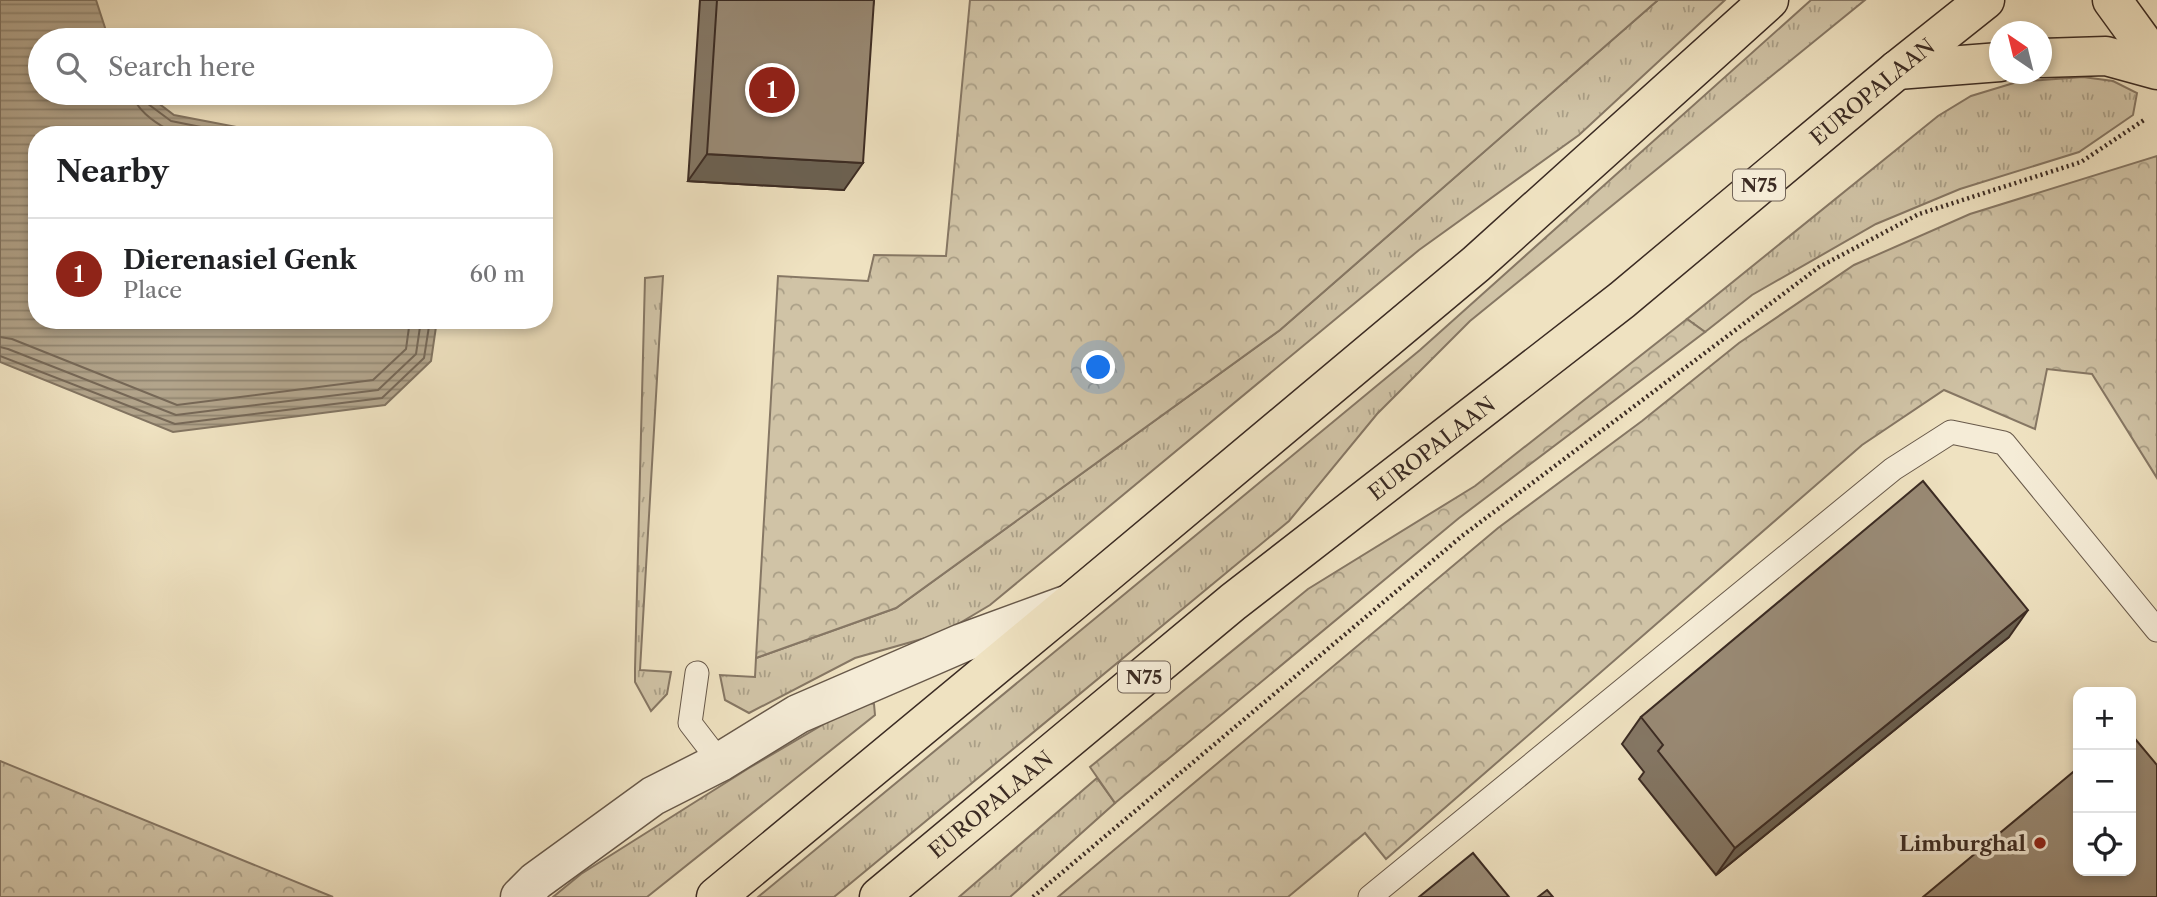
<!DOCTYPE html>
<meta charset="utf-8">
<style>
:root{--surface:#fff;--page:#f6f6f6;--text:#202124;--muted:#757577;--line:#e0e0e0;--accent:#8f2418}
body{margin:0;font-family:"Libre Caslon Text",serif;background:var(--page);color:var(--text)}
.controls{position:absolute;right:21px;bottom:21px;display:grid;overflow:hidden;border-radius:14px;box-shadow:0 4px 10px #0003}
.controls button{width:63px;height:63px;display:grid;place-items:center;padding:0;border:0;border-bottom:2px solid var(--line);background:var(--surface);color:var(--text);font:35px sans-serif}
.compass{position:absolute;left:1989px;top:21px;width:63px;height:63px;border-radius:50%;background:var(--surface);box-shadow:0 4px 10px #0003;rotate:325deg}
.you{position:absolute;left:1099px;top:368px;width:24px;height:24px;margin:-18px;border:5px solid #fff;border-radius:50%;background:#1a73e8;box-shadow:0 0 0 10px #1a73e833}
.badge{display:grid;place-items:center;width:46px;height:46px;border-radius:50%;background:var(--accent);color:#fff;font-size:23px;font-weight:700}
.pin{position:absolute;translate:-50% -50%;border:4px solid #fff;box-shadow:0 2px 7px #0006}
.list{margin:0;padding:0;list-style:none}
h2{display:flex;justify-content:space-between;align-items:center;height:91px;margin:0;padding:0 28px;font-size:30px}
h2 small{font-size:23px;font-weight:400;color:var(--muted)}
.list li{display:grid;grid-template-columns:46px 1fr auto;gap:21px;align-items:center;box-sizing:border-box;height:112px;padding:0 28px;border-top:2px solid var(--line)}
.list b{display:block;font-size:26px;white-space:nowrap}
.list p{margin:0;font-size:23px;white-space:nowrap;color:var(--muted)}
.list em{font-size:23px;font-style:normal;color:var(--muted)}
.icon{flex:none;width:38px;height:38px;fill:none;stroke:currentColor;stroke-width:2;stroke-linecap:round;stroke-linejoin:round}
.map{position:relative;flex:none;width:2157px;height:897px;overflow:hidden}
.search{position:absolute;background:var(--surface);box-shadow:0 4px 10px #0003;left:28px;top:28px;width:525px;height:77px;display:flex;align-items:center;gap:18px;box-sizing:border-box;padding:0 24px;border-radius:38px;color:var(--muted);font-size:26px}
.panel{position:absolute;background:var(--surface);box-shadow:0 4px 10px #0003;left:28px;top:126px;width:525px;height:203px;border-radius:28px}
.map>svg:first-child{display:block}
.grass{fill:url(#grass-tufts);stroke:#867764;stroke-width:2}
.forest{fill:url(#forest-crowns);stroke:#867764;stroke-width:2}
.water{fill:url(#water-rules);stroke:#827461;stroke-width:2}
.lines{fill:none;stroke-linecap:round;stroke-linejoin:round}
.shore{stroke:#766857;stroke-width:2}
.lane-casing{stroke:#68594a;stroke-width:25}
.street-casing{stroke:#68594a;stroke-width:41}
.primary-casing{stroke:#3b2b23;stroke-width:41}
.highway-casing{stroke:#3b2b23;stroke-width:41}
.path{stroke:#3b2b23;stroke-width:4.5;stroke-dasharray:2 3.5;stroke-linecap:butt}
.lane{stroke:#f5ecd7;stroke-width:23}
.street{stroke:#f5ecd7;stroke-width:38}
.primary{stroke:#efe2c1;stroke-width:38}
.highway{stroke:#efe2c1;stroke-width:38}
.wall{fill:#847765;stroke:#3b2b23;stroke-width:2}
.shaded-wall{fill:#6b6152;stroke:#3b2b23;stroke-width:2}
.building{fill:#998a75;stroke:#3b2b23;stroke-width:2}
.poi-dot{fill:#8f2418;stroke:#f5ecd7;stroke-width:2.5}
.labels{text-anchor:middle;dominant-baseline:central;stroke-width:7;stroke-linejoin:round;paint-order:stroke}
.shield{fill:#f5ecd7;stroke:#736559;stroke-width:2}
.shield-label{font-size:19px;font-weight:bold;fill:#3b2b23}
.street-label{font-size:21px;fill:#3b2b23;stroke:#f5ecd7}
.poi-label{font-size:21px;font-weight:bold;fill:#3b2b23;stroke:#f5ecd7;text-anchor:end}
</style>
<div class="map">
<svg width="2157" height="897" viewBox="0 0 2157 897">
<defs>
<pattern id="grass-tufts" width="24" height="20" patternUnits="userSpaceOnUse" patternTransform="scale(1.75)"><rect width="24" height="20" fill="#d0c3a6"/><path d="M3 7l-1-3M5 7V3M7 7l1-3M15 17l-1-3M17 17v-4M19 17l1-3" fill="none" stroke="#aa9f87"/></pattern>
<pattern id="forest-crowns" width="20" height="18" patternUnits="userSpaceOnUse" patternTransform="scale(1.75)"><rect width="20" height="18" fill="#d0c3a6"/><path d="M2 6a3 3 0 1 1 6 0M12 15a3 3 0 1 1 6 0" fill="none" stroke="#aa9f87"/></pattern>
<pattern id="water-rules" width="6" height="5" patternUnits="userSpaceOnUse" patternTransform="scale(1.75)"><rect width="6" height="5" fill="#b2a48b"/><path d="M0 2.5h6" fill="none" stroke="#928671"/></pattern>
</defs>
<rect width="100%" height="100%" fill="#efe2c1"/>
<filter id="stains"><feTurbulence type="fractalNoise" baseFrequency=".00286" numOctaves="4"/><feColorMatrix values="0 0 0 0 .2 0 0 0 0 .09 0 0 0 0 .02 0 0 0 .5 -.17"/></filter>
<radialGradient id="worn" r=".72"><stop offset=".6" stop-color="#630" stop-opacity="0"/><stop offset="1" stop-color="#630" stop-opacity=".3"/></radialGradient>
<!-- grass -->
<g class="grass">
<polygon points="1658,0 1725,0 1579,135 1419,250 990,605 943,633 855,658 749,713 725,700 720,675 755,677 756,658 896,608 1280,330"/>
<polygon points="1811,0 1865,0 1470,321 1377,414 1289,521 834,897 758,897 1420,350"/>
<polygon points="2083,77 2113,81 2137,93 2133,115 2079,152 1960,189 1876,224 1752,295 1705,332 1687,319 1938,116 1971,96 2017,82"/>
<polygon points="663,276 640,670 671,672 667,694 651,711 635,682 635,669 645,278"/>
<polygon points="863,701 874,704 875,715 647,897 553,897 581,874 749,768"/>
<polygon points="1097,778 1115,803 1010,897 959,897"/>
</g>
<!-- forest -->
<g class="forest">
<polygon points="970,0 1658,0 1280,330 896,608 756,658 778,276 868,281 874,255 946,256"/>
<polygon points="2157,156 2157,478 2092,374 2047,369 2035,429 1944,390 1862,445 1386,859 1365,833 1288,897 1058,897 1498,528 1642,421 1739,343 1854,265 1970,214"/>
<polygon points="1687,319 1705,332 1459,518 1115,803 1090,767 1308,589 1475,486"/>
<polygon points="0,761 333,897 0,897"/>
</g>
<!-- water -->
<polygon class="water" points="0,0 96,0 109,40 40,40 40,93 145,93 174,115 278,135 37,135 37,320 437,320 431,361 385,405 173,432 0,362"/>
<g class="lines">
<!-- shore -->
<g class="shore">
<path d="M133,93c1,15 21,29 34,36 8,4 19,4 28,6"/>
<polyline points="142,93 144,101 171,121 241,135"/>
<polyline points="0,337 12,339 177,405 373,380 406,349 410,320"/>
<polyline points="0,347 8,349 176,415 378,390 416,354 421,320"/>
<polyline points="0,356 175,424 382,398 424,358 430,320"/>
</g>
<defs>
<g id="lane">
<polyline points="697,673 690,723 720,762"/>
<polyline points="1370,897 1893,469 1951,432 2004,443 2157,630"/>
</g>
<polyline id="street" points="520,897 536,881 653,796 720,762 798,714 962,643 1066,605"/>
<g id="primary">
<polyline points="716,897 1071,603 1476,264 1769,0"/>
<path id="s1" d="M879,897l354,-295 389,-302 275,-230 88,-70"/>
</g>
<g id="highway">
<polyline points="2112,0 2157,62"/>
<polyline points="2042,58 2106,56 2157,70"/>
<polyline points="1897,70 2000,62"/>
</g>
</defs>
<!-- lane casing -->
<use href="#lane" class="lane-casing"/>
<!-- street casing -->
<use href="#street" class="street-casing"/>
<!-- primary casing -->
<use href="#primary" class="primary-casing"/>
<!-- highway casing -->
<use href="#highway" class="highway-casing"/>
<!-- path -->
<polyline class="path" points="1033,897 1462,536 1819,267 1919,214 2081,162 2144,120"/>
<!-- lane -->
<use href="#lane" class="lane"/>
<!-- street -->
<use href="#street" class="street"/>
<!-- primary -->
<use href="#primary" class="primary"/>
<!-- highway -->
<use href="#highway" class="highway"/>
</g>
<!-- wall -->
<g class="wall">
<polygon points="700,0 874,0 844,190 688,181"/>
<polygon points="2009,637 1716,875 1639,779 1644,772 1622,744 1641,717"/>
</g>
<!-- shaded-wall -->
<g class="shaded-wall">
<polygon points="707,154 863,163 844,190 688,181"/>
<polygon points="2028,610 2009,637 1716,875 1735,848"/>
</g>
<!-- building -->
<g class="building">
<polygon points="717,0 874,0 863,163 707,154"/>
<polygon points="1923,481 2028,610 1735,848 1658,751 1663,745 1641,717"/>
<polygon points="2131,734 2157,765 2157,897 1923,897 2078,768 2078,871 2131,871"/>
<polygon points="1473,853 1509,897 1419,897"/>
<polygon points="1547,890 1553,897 1538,897"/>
</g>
<!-- markers -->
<circle class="poi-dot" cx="2040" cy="843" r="7"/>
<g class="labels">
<!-- shield labels -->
<g class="shield">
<rect x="1733" y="169.5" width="52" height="31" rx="5"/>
<rect x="1118" y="661.5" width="52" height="31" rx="5"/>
</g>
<g class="shield-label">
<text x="1759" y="185">N75</text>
<text x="1144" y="677">N75</text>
</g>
<!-- street labels -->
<g class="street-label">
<text stroke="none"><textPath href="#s1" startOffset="1279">EUROPALAAN</textPath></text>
<text stroke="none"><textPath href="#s1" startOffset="712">EUROPALAAN</textPath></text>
<text stroke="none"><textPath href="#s1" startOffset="145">EUROPALAAN</textPath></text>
</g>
<!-- poi labels -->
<g class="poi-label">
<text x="2026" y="843">Limburghal</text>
</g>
</g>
<rect width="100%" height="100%" filter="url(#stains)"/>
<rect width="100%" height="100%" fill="url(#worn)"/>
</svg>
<div class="controls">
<button>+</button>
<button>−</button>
<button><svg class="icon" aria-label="locate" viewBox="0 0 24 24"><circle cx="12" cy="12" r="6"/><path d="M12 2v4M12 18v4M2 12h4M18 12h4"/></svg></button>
</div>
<svg class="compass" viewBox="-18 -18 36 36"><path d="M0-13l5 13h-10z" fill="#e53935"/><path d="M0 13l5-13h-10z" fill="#757577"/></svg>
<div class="you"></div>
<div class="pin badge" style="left:772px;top:90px">1</div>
<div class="search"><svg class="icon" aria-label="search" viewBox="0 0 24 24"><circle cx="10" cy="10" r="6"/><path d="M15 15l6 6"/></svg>Search here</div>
<section class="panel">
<h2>Nearby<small></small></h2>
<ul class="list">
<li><span class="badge">1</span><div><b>Dierenasiel Genk</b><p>Place</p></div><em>60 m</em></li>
</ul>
</section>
</div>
